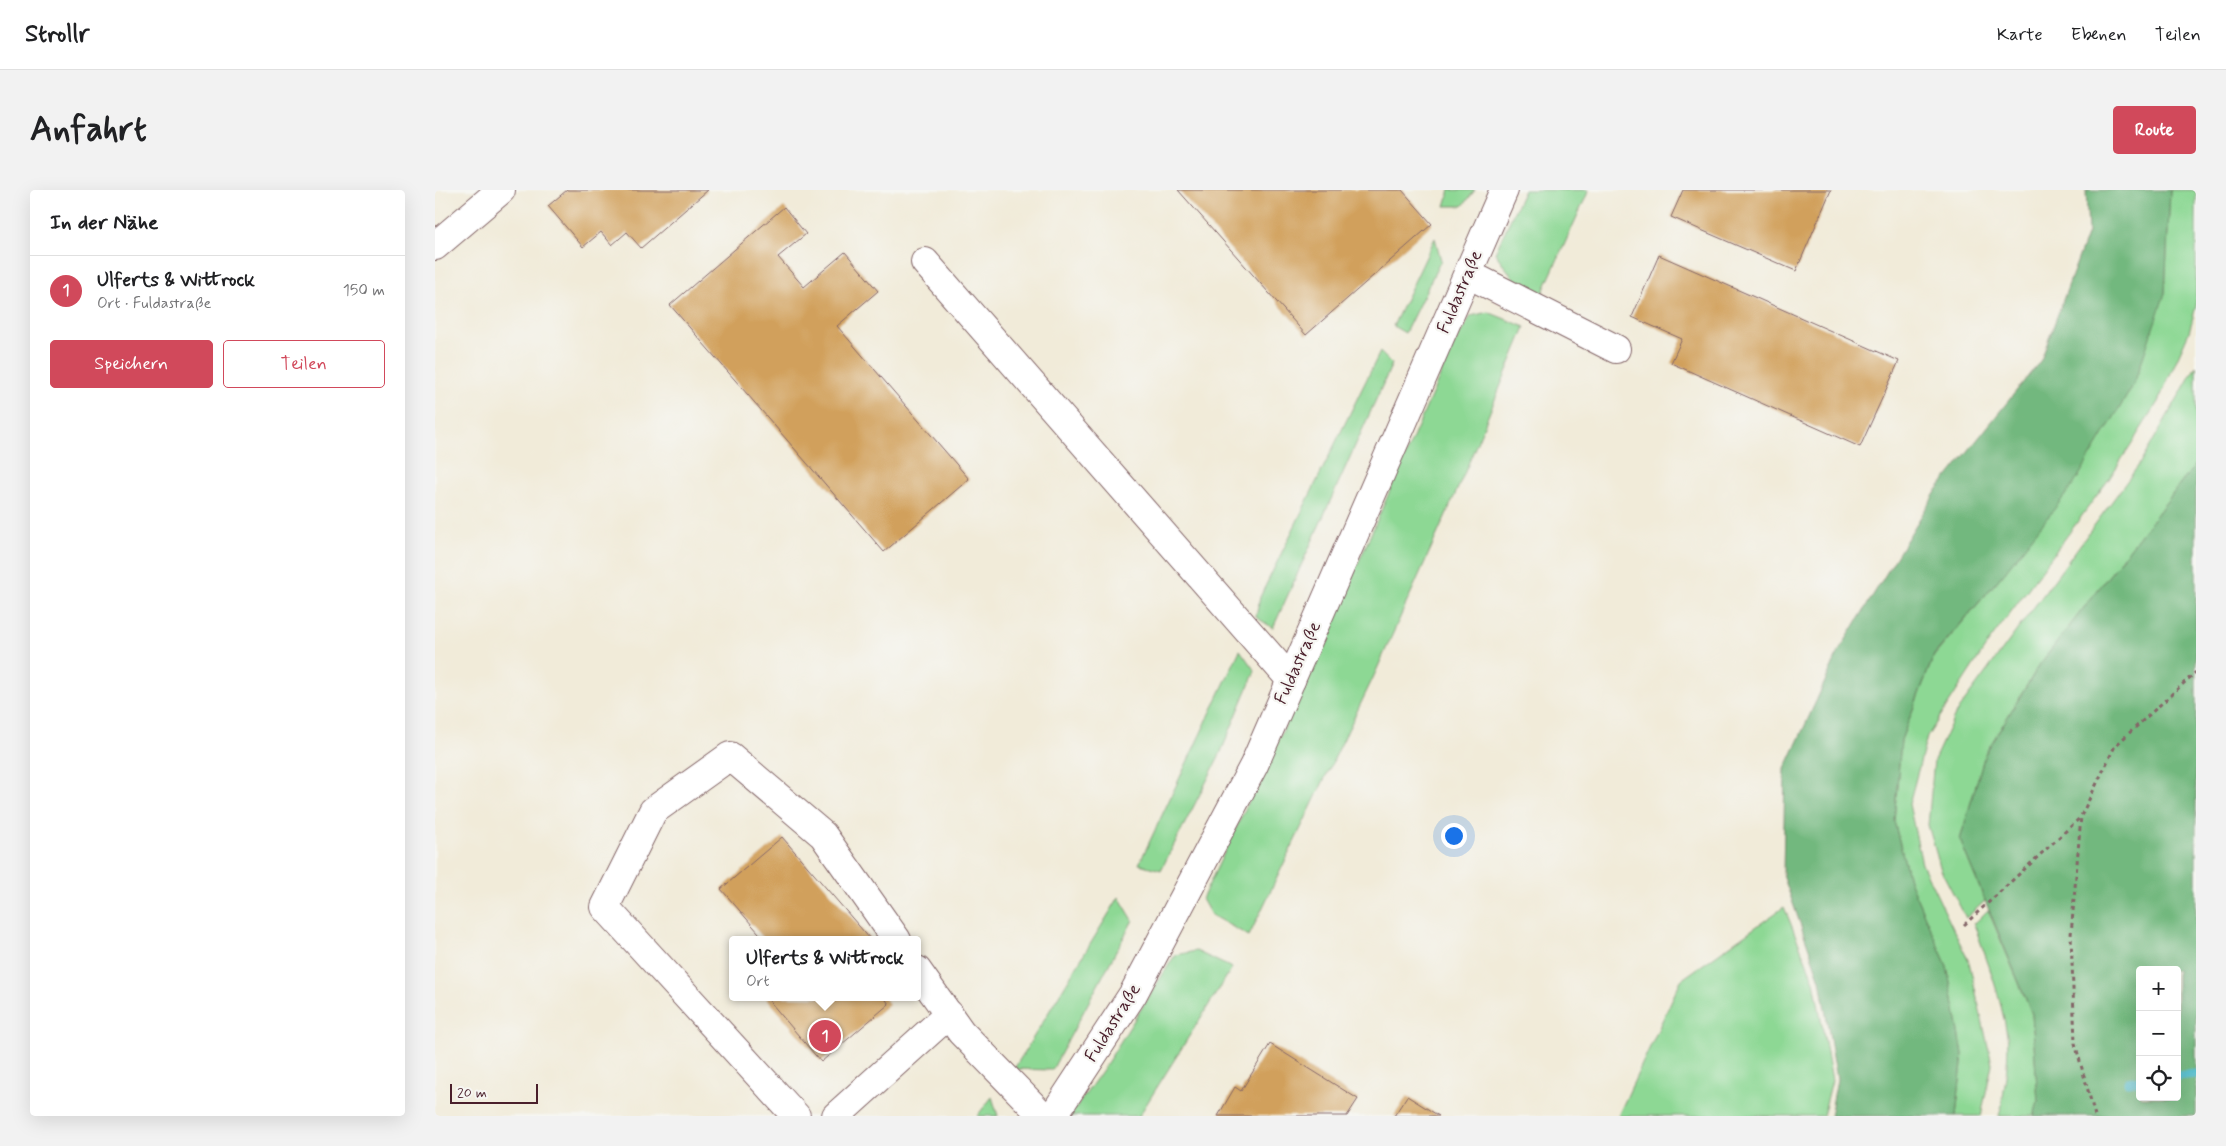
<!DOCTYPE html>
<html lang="de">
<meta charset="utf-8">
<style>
:root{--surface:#fff;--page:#f2f2f2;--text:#202124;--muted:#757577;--line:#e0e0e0;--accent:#d1495b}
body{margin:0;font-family:Mynerve,sans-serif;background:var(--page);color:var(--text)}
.controls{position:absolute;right:15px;bottom:15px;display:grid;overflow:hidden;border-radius:5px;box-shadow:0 5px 20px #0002}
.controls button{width:45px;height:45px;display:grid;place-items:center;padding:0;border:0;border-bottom:1px solid var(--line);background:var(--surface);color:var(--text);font:25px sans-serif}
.scale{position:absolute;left:15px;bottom:12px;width:88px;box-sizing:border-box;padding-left:5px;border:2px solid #4a1f2b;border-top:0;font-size:14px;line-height:18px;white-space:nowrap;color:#4a1f2b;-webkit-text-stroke:4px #f6f6f2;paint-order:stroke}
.you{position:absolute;left:1018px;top:645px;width:18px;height:18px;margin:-12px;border:4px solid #fff;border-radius:50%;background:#1a73e8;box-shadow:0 0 0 8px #1a73e833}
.badge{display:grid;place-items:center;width:32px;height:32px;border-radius:50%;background:var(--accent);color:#fff;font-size:16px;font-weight:700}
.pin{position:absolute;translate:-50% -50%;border:2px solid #fff;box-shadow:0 1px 5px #0006}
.popup{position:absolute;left:294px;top:746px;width:192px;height:65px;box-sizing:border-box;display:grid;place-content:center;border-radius:5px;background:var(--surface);filter:drop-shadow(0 1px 4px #0005);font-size:16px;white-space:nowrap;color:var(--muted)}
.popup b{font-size:19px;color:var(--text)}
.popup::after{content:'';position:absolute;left:50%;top:100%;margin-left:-10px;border:10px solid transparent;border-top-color:var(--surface)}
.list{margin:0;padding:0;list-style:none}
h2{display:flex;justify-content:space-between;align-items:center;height:65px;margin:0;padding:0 20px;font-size:21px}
h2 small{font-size:16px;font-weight:400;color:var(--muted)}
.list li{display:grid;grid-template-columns:32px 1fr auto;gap:15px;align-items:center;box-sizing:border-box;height:70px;padding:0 20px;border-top:1px solid var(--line)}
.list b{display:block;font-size:19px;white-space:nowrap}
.list p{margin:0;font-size:16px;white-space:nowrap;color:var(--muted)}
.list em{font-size:16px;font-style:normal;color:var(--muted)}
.actions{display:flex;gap:10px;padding:15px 20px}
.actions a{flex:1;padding:11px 0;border:1px solid var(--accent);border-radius:5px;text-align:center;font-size:18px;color:var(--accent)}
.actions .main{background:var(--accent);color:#fff}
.icon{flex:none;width:28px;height:28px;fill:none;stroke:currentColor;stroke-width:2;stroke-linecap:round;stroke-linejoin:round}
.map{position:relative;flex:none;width:1761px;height:926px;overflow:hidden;border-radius:5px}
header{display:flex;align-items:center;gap:30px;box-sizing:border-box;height:70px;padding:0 25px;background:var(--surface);border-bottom:1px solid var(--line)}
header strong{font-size:24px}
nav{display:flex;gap:28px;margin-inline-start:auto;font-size:18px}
.intro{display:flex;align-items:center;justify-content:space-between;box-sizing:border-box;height:120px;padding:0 30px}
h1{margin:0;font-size:35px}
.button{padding:12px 22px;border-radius:5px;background:var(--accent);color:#fff;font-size:18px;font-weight:700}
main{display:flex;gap:30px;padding:0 30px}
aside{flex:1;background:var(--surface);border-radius:5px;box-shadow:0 5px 20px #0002}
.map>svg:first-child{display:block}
.green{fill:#8dd894;stroke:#6c7c60}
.forest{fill:#72b87e;stroke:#5e6c54;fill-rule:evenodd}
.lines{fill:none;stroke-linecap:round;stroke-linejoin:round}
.stream{stroke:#52becd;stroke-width:9}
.building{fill:#d1a05c}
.minor-casing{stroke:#846668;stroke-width:30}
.path{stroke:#846668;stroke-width:3;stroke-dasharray:4 4;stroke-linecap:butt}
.minor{stroke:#fff;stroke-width:28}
.labels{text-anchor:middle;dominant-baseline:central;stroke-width:4.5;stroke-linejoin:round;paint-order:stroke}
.street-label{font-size:18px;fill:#4a1f2b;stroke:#f6f6f2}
</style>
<header>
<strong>Strollr</strong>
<nav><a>Karte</a><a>Ebenen</a><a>Teilen</a></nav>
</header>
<div class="intro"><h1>Anfahrt</h1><a class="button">Route</a></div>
<main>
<aside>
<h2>In der Nähe<small></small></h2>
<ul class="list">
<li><span class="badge">1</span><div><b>Ulferts &amp; Wittrock</b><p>Ort · Fuldastraße</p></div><em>150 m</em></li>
</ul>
<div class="actions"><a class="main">Speichern</a><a>Teilen</a></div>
</aside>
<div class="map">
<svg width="1761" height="926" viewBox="0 0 1761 926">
<rect width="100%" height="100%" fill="#f6f6f2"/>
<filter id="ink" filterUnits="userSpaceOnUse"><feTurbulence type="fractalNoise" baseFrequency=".02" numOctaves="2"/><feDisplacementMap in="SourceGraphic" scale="10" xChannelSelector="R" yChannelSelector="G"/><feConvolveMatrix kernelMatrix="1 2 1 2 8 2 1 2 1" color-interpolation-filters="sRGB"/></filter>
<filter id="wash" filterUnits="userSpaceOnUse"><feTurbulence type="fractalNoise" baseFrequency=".0096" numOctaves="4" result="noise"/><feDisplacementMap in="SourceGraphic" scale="20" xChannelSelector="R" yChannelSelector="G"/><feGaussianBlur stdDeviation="1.12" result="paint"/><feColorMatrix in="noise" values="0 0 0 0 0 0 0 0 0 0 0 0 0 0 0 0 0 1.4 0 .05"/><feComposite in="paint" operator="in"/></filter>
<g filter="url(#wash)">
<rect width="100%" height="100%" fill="#f1ebd9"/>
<!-- green -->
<g class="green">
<polygon points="1015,0 1040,0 1028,16 1010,16"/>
<polygon points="1089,0 1154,0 1107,104 1079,89 1060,63"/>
<polygon points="1735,0 1761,0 1761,116 1754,142 1723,212 1674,289 1553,453 1492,547 1474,614 1487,674 1534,772 1557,874 1546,926 1521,926 1528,864 1512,776 1475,693 1459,631 1466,550 1499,466 1569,383 1730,103"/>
<polygon points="1000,48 1006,70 970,143 958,136"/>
<polygon points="1053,122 1090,137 1027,289 938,488 814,746 776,725 767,709 874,486 1018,156 1036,126"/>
<polygon points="945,162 957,174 838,438 821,427 825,407"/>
<polygon points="1761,176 1761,274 1605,474 1550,564 1525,650 1550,711 1531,728 1506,680 1493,635 1499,570 1521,523 1706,272"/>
<polygon points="805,460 820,481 783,569 726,680 704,674"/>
<polygon points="684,707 698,730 617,880 579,879"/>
<polygon points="1349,717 1379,791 1397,890 1388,926 1183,926 1246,790"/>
<path d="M1553,720l44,104 6,88 -4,14h-35c5,-18 11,-63 8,-81 -6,-38 -20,-75 -33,-111z"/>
<polygon points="761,761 797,778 704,926 635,926 667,881 740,765"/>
<polygon points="557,907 563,926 542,926"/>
</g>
<!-- forest -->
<g class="forest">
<polygon points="1651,0 1735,0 1730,103 1699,194 1639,294 1569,383 1499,465 1466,550 1459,631 1475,693 1512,776 1528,864 1521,926 1395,926 1402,889 1385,790 1348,685 1350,579 1404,461 1502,300 1606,170 1653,42"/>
<path d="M1761,274v652h-162l4,-14 -6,-88 -72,-174 25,-86 55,-90zM1705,780h37v127h-37z"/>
</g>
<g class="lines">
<!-- stream -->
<g class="stream">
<polyline points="1742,886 1761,884"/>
<polyline points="1693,892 1705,890"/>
</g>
</g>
<g id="blocks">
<!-- building -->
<g class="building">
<polygon points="132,0 273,0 206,58 192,42 177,55 166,42 148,57 113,16"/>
<polygon points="743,0 967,0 997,34 871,145"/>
<polygon points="1248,0 1396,0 1361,81 1236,27"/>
<polygon points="349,17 371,44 343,67 369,97 410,62 443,101 402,136 534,289 449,362 235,115"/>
<polygon points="1224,65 1464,171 1425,257 1236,173 1247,149 1197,127"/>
<polygon points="347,647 436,750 330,750 286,699"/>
<polygon points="331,807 449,807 454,814 386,872"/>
<polygon points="835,854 923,909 912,926 783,926 800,897 806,901"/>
<polygon points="972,906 1004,926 959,926"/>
</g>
</g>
</g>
<g filter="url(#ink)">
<use href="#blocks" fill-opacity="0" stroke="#846668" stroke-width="1"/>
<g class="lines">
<defs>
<g id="minor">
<polyline points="0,56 66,0"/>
<polyline points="490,72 856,490"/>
<polyline points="1033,84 1181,159"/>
<polyline points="482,780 526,842 608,926"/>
<polyline points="361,926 170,717 218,621 295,566 388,645 462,750"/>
<polyline points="401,926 514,824"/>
<polyline points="618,926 698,804 819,575 1069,0"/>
</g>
</defs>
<!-- minor casing -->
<use href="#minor" class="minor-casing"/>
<!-- path -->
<g class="path">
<polyline points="1529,735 1646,627"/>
<polyline points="1660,926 1640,853 1636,745 1646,626 1680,556 1761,482"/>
</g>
<!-- minor -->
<use href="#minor" class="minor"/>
</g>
</g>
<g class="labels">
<!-- street labels -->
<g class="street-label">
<text transform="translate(1025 102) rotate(-67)">Fuldastraße</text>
<text transform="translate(863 473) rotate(-66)">Fuldastraße</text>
<text transform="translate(678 833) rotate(-58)">Fuldastraße</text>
</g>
</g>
</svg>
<div class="controls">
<button>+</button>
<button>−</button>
<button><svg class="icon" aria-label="locate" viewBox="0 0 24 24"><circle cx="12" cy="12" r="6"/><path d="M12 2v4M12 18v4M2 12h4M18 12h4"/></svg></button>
</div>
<div class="scale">20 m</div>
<div class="you"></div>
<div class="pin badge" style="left:390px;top:846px">1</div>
<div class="popup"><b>Ulferts &amp; Wittrock</b>Ort</div>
</div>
</main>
